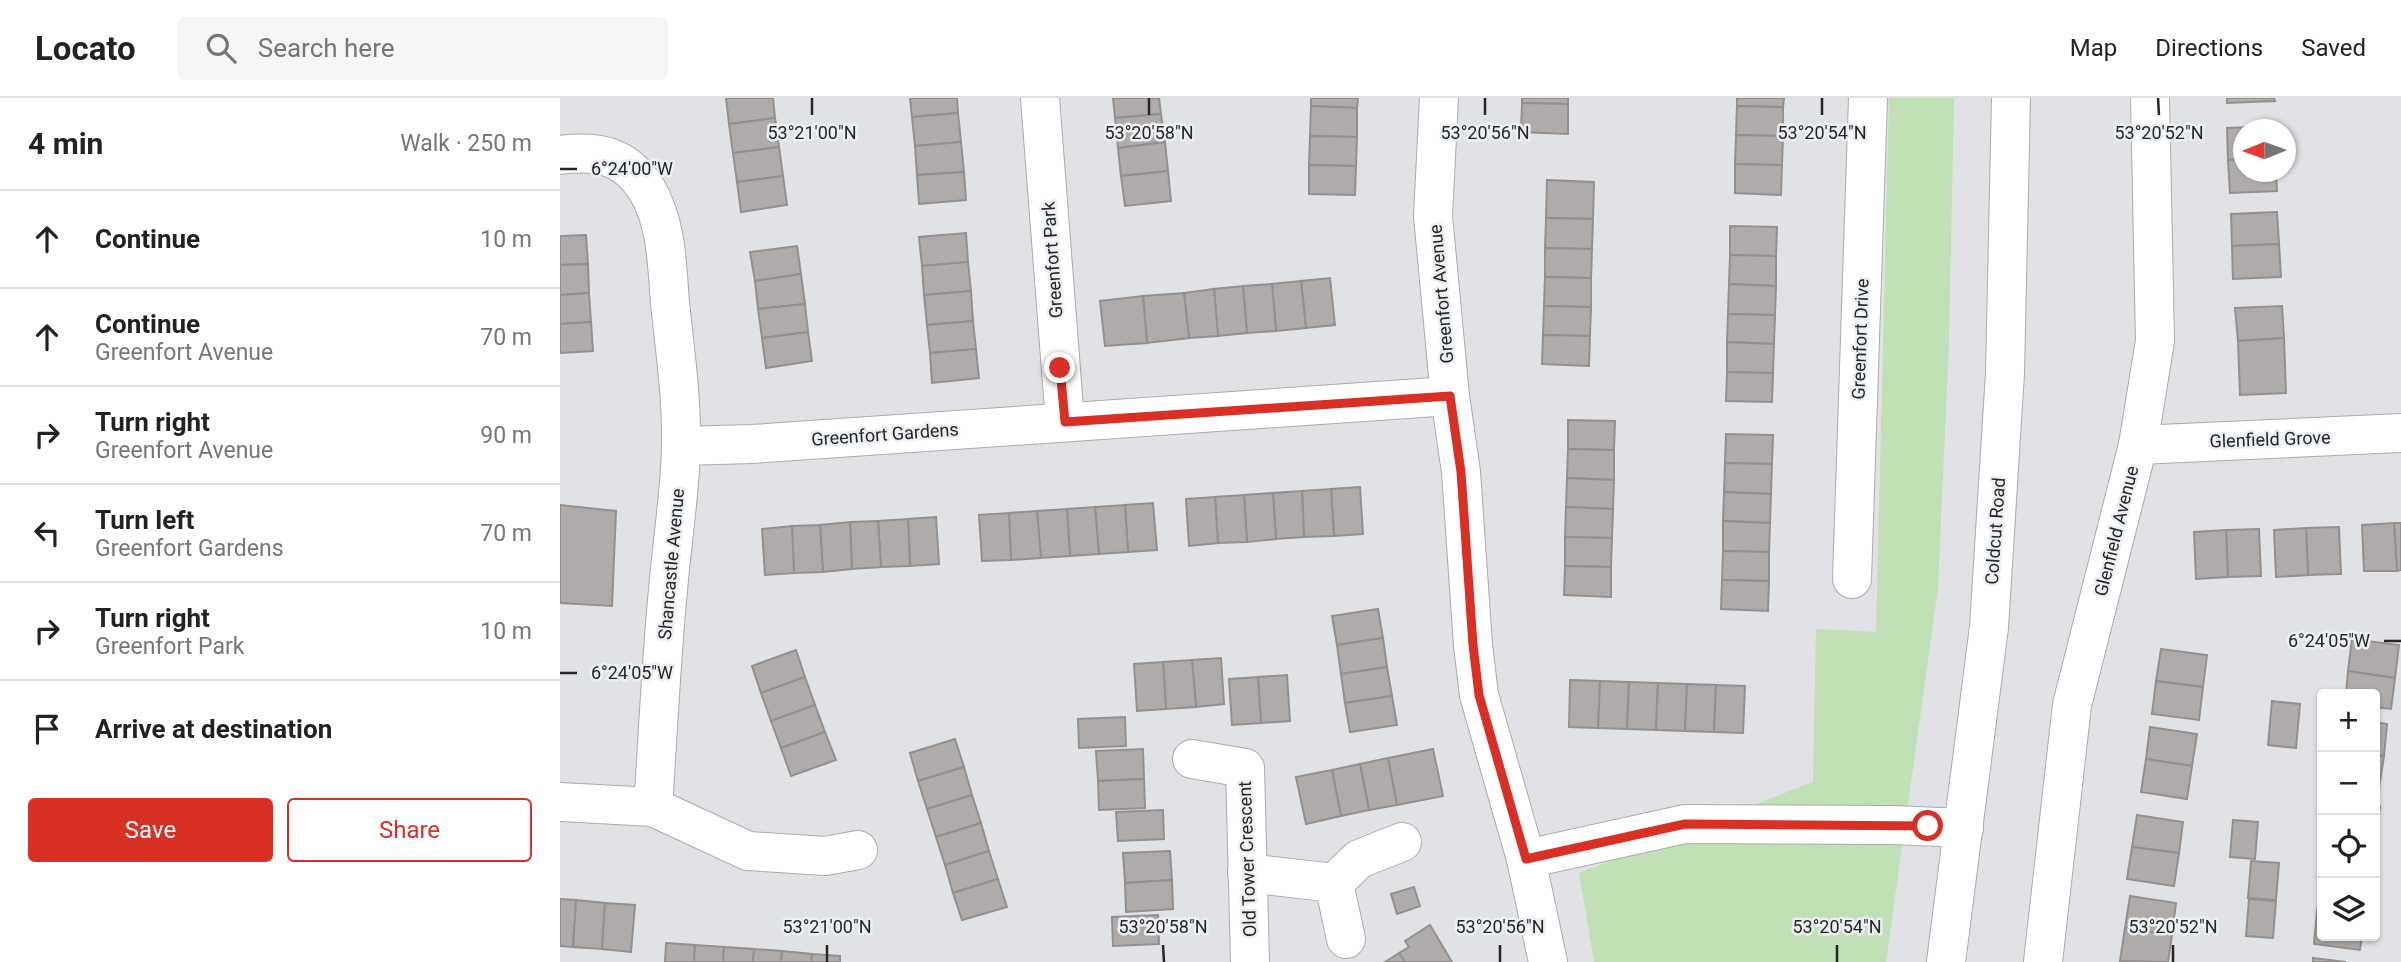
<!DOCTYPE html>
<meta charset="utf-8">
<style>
:root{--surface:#fff;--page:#f6f6f6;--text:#222;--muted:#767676;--line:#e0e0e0;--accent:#d93025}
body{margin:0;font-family:Roboto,sans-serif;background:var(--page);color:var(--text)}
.controls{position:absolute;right:21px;bottom:21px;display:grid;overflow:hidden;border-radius:7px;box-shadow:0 2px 5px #0004}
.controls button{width:63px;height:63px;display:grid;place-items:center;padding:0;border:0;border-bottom:2px solid var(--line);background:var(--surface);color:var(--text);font:35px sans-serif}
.compass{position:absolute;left:1673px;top:21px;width:63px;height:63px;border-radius:50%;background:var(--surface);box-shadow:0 2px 5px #0004;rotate:269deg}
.stop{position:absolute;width:21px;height:21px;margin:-16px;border:5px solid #d93025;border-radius:50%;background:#fff}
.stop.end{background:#d93025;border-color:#fff;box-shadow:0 2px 7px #0008}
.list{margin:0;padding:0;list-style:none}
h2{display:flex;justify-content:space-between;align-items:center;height:91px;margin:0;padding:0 28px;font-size:30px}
h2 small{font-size:23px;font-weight:400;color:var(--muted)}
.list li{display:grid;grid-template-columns:46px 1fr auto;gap:21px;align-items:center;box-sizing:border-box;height:98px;padding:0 28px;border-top:2px solid var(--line)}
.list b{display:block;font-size:26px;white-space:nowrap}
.list p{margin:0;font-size:23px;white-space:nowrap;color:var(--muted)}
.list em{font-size:23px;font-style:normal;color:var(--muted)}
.actions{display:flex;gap:14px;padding:21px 28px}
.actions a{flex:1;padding:16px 0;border:2px solid var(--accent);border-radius:7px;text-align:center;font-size:24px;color:var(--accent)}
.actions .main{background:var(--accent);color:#fff}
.icon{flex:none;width:38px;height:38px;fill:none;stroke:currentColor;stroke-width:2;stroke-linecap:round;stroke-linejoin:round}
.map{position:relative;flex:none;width:1841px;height:864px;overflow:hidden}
header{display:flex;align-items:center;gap:42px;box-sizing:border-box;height:98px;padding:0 35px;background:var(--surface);border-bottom:2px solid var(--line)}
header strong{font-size:33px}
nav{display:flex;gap:38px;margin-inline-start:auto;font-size:24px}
.search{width:490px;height:63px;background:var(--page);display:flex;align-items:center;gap:18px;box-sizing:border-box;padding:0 24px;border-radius:7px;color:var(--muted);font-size:26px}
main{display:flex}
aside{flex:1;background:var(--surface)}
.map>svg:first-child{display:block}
.green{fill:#c1e0b5}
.building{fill:#b0abab;stroke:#94908f;stroke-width:2}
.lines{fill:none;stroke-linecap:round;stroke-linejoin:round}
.street-casing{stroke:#aaacaf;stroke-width:40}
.secondary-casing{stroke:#aaacaf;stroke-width:40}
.street{stroke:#fff;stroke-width:38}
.secondary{stroke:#fff;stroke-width:38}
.route{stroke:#d93025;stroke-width:9}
.ticks{fill:none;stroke:#252628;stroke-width:2.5}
.labels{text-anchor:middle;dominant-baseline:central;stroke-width:5;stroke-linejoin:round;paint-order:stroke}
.street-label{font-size:18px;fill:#252628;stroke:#edf0f3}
.ticks-label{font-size:18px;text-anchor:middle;fill:#252628;stroke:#edf0f3;stroke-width:5;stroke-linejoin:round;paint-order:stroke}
</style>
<header>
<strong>Locato</strong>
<div class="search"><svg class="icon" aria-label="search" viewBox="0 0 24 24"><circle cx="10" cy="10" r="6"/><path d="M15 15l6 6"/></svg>Search here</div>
<nav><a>Map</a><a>Directions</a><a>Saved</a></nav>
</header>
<main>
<aside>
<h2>4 min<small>Walk · 250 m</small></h2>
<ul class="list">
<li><svg class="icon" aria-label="ahead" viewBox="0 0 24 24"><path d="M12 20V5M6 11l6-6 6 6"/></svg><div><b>Continue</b></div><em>10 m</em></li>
<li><svg class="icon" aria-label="ahead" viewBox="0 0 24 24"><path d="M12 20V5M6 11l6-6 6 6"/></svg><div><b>Continue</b><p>Greenfort Avenue</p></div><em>70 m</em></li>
<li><svg class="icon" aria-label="right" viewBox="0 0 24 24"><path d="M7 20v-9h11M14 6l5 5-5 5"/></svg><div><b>Turn right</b><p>Greenfort Avenue</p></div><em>90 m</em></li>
<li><svg class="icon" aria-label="left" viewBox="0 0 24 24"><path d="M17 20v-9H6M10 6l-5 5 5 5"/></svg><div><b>Turn left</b><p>Greenfort Gardens</p></div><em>70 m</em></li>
<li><svg class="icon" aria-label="right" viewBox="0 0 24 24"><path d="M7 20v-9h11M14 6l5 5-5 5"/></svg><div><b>Turn right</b><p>Greenfort Park</p></div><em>10 m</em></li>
<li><svg class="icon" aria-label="arrive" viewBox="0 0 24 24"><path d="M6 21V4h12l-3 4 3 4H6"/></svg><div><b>Arrive at destination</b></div></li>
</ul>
<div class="actions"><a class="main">Save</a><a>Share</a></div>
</aside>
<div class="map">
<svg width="1841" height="864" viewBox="0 0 1841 864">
<rect width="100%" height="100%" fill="#e0e2e6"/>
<!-- green -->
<polygon class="green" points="1329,0 1394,0 1389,244 1378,490 1326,864 1034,864 1019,775 1253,684 1256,531 1316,534"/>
<!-- building -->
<g class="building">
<polygon points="166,0 213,0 215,20 169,26"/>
<polygon points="350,0 397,0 398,15 352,19"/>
<polygon points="553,0 599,0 601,16 555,20"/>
<polygon points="751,0 798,0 797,10 751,8"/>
<polygon points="962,0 1008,0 1008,6 962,5"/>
<polygon points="1177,0 1224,0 1223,9 1177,8"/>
<polygon points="1667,0 1714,0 1715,3 1667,5"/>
<polygon points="962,5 1008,6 1008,36 961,34"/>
<polygon points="751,8 797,10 797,39 750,38"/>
<polygon points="1177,8 1223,9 1223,38 1176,37"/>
<polygon points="398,15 401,44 355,48 352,19"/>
<polygon points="601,16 605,44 558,50 555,20"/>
<polygon points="215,20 219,49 173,55 169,26"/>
<polygon points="1713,28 1713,32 1684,32 1684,61 1668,62 1667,30"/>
<polygon points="1176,37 1223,38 1222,67 1175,66"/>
<polygon points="750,38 797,39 796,68 749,67"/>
<polygon points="401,44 404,74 357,77 355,48"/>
<polygon points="605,44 608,73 561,78 558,50"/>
<polygon points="219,49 223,78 177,84 173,55"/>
<polygon points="1684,61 1684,74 1716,74 1717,93 1670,95 1668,62"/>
<polygon points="1175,66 1222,67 1221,97 1175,95"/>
<polygon points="749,67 796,68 795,97 749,96"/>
<polygon points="608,73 611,103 565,108 561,78"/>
<polygon points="404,74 406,102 359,106 357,77"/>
<polygon points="223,78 227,107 181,114 177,84"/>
<polygon points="987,82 1034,84 1033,121 986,120"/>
<polygon points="1717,114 1719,146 1672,148 1671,116"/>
<polygon points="986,120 1033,121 1032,151 985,150"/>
<polygon points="1170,128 1217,129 1216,158 1170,157"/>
<polygon points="406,135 408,164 362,168 359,139"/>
<polygon points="26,137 28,166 0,167 0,138"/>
<polygon points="1719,146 1721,179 1673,181 1672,148"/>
<polygon points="237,148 241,176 195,183 190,154"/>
<polygon points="985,150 1032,151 1031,180 985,179"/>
<polygon points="1170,157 1216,158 1216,188 1169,186"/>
<polygon points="408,164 411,193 364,197 362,168"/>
<polygon points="28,166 29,195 0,197 0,167"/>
<polygon points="241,176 245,206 198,211 195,183"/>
<polygon points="985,179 1031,180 1031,209 984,208"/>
<polygon points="770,180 775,227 746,230 741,183"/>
<polygon points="741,183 746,230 716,233 712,186"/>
<polygon points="712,186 716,233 687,235 683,188"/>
<polygon points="1169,186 1216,188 1215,217 1168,216"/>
<polygon points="683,188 687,235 658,238 654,191"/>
<polygon points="654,191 658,238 629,240 624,195"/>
<polygon points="411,193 413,223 367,227 364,197"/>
<polygon points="29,195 31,224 0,226 0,197"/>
<polygon points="624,195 629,240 587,245 583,198"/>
<polygon points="583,198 587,245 545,248 540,203"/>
<polygon points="245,206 248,234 202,240 198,211"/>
<polygon points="984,208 1031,209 1030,238 983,237"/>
<polygon points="1722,208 1724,240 1678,243 1675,210"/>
<polygon points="1168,216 1215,217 1214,246 1167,244"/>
<polygon points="413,223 416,251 370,255 367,227"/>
<polygon points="31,224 33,253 0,255 0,226"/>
<polygon points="248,234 252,263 206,270 202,240"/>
<polygon points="983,237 1030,238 1029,268 982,266"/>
<polygon points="1724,240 1726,295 1680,297 1678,243"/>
<polygon points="1167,244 1214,246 1213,275 1167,274"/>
<polygon points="416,251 419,280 372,285 370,255"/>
<polygon points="1167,274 1213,275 1212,304 1166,303"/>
<polygon points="1008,322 1055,323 1054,352 1008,351"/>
<polygon points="1166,336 1213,337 1212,366 1165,365"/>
<polygon points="1008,351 1054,352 1054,382 1007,380"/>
<polygon points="1165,365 1212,366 1211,396 1164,394"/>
<polygon points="1007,380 1054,382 1053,411 1006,409"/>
<polygon points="800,389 803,436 774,438 771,391"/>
<polygon points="771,391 774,438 744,439 742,393"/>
<polygon points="742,393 744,439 716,441 713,395"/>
<polygon points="1164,394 1211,396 1210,425 1163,423"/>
<polygon points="713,395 716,441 687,444 684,397"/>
<polygon points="684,397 687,444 658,445 655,399"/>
<polygon points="655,399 658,445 629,448 626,401"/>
<polygon points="593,405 597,452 568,454 565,407"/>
<polygon points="0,407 56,413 52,508 0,505"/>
<polygon points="565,407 568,454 539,456 535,409"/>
<polygon points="535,409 539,456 510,458 507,411"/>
<polygon points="1006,409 1053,411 1052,440 1005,439"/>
<polygon points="507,411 510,458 481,460 477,413"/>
<polygon points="477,413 481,460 451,462 449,415"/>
<polygon points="449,415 451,462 422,463 419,417"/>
<polygon points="376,419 379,466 350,468 348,421"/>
<polygon points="348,421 350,468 321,469 318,423"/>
<polygon points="318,423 321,469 292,471 290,424"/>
<polygon points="1163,423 1210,425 1209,454 1163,453"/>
<polygon points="290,424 292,471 263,474 260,427"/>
<polygon points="1834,425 1841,425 1841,472 1837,473"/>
<polygon points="1834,425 1837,473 1804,473 1802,427"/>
<polygon points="260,427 263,474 234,475 232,428"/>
<polygon points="232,428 234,475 205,477 202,431"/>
<polygon points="1779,429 1781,476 1748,477 1746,430"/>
<polygon points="1746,430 1748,477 1716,479 1714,432"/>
<polygon points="1699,431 1701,478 1668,479 1666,432"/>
<polygon points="1666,432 1668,479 1636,481 1634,434"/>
<polygon points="1005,439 1052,440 1051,469 1005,468"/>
<polygon points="1163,453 1209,454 1209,483 1162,482"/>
<polygon points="1005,468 1051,469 1051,499 1004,497"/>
<polygon points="1162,482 1209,483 1208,513 1161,511"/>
<polygon points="818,511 823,540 777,547 772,518"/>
<polygon points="823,540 827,569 781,576 777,547"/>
<polygon points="1792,541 1839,547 1835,580 1788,573"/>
<polygon points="1601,551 1647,557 1643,589 1596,583"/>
<polygon points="236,552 245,579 201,595 192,568"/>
<polygon points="661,560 664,606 636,609 632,562"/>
<polygon points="632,562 636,609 606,611 603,564"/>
<polygon points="603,564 606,611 577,613 574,566"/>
<polygon points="827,569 832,598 785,605 781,576"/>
<polygon points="1788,573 1835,580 1831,611 1815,609 1815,596 1786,596"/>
<polygon points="727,577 730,623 701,625 698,579"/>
<polygon points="245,579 255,607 211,623 201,595"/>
<polygon points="698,579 701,625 672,627 669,581"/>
<polygon points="1010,582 1040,583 1038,630 1009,629"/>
<polygon points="1040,583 1069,584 1067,631 1038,630"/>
<polygon points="1596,583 1643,589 1639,622 1592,616"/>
<polygon points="1069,584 1098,585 1096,632 1067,631"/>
<polygon points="1098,585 1127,586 1125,633 1096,632"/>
<polygon points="1127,586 1156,587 1154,634 1125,633"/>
<polygon points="1156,587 1185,588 1183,635 1154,634"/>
<polygon points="832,598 837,627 790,634 785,605"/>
<polygon points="1712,603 1740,606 1736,650 1708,647"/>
<polygon points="255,607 265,634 221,650 211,623"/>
<polygon points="565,619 566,648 519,650 518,621"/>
<polygon points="1815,624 1827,626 1824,658 1815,657"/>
<polygon points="1590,629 1637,636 1632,668 1586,661"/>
<polygon points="265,634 276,662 231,678 221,650"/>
<polygon points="395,641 404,669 358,683 350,655"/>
<polygon points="583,651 584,681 538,683 536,653"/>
<polygon points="873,651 883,698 837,707 828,660"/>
<polygon points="1815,657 1824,658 1819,690 1815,690"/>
<polygon points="828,660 837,707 809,712 800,666"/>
<polygon points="1586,661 1632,668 1627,701 1581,694"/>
<polygon points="800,666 809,712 781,718 772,672"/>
<polygon points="404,669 412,697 367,711 358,683"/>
<polygon points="772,672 781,718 746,726 736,679"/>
<polygon points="584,681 585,710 539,712 538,683"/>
<polygon points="412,697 421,725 376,739 367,711"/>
<polygon points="1815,707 1820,708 1816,741 1815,741"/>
<polygon points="603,712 604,741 558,743 556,714"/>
<polygon points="1577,717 1623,724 1619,755 1572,749"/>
<polygon points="1673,722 1698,724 1695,761 1670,759"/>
<polygon points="421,725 429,753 385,767 376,739"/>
<polygon points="1572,749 1619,755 1614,788 1567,781"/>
<polygon points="429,753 438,781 393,795 385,767"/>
<polygon points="610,753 612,782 565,785 563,755"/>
<polygon points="1691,763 1719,765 1716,802 1688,800"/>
<polygon points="438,781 447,809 402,822 393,795"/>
<polygon points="1761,781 1762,781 1762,814 1757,814"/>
<polygon points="612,782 613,811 566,814 565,785"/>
<polygon points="854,789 860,808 837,816 831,796"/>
<polygon points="1570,798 1616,805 1612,837 1565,830"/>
<polygon points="0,801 16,802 13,849 0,848"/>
<polygon points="1689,801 1716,803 1713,840 1686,838"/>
<polygon points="16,802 45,805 42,851 13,849"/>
<polygon points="45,805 75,807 71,854 42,851"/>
<polygon points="1757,814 1762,814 1762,838 1802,838 1800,852 1754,846"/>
<polygon points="598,817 599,846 553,848 552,819"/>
<polygon points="870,827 892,864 845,864 839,855 849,849 845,843"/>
<polygon points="1565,830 1612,837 1608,864 1560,863"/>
<polygon points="106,845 135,847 134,864 105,864"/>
<polygon points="135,847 164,849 163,864 134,864"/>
<polygon points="164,849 194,851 193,864 163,864"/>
<polygon points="194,851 222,853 221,864 193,864"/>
<polygon points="222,853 252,856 251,864 221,864"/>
<polygon points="839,855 845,864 825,864"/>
<polygon points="252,856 280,858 280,864 251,864"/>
<polygon points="1753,860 1786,864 1753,864"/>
</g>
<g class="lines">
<defs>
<g id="street">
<polyline points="480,0 505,324"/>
<polyline points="879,0 873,118 890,298 901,374 913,547 919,597 966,761 988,864"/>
<path d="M0,57c37,-5 66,0 87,35 20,33 20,76 23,113 5,47 12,96 11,144 -1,47 -9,95 -13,143 -7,72 -10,145 -15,217"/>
<polyline points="1578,347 1841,335"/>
<polyline points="121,348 192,346 890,298"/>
<polyline points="1292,481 1308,0"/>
<polyline points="632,661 685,670 690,864"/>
<polyline points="0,704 93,709 188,753 265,758 298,752"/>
<polyline points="966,761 1125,726 1332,727 1404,730"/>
<polyline points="687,775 774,785"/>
<polyline points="786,841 774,785 799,761 842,744"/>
<polyline points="1483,864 1512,607 1578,347 1595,243 1590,0"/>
</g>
<polyline id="secondary" points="1386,864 1429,529 1445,275 1451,0"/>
</defs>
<!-- street casing -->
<use href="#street" class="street-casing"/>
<!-- secondary casing -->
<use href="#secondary" class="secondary-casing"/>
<!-- street -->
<use href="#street" class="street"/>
<!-- secondary -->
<use href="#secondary" class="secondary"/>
</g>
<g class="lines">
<!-- route -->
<polyline class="route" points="500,270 505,324 890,298 901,374 913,547 919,597 966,761 1125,726 1368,728"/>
</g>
<!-- ticks -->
<path class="ticks" d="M252,0v17M589,0v17M925,0v17M1262,0v17M1598,0l1,17M0,71h17M1824,543h17M0,575h17M267,847v17M603,847l1,17M940,847v17M1277,847v17M1613,847v17"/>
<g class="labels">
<!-- street labels -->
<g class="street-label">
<text transform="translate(492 162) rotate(-94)">Greenfort Park</text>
<text transform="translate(881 196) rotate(-95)">Greenfort Avenue</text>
<text transform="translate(1300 241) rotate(-88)">Greenfort Drive</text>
<text transform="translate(325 336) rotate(-4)">Greenfort Gardens</text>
<text transform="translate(1710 341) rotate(-2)">Glenfield Grove</text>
<text transform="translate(1435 433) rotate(-86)">Coldcut Road</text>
<text transform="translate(1556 433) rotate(-76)">Glenfield Avenue</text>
<text transform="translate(111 466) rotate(-85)">Shancastle Avenue</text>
<text transform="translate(687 761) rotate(-92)">Old Tower Crescent</text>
</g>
</g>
<g class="ticks-label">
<text x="252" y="41">53°21'00"N</text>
<text x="589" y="41">53°20'58"N</text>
<text x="925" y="41">53°20'56"N</text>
<text x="1262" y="41">53°20'54"N</text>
<text x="1599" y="41">53°20'52"N</text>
<text x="72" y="77">6°24'00"W</text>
<text x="1769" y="549">6°24'05"W</text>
<text x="72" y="581">6°24'05"W</text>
<text x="267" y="835">53°21'00"N</text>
<text x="603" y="835">53°20'58"N</text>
<text x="940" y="835">53°20'56"N</text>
<text x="1277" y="835">53°20'54"N</text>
<text x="1613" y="835">53°20'52"N</text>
</g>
</svg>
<div class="controls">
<button>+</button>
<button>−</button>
<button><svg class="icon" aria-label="locate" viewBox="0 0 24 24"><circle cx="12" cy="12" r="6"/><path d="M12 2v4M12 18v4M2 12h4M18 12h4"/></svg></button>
<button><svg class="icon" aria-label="layers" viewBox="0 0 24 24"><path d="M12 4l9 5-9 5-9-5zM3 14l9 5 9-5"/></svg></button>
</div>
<svg class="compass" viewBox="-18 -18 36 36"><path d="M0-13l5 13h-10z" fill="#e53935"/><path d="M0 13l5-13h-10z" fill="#767676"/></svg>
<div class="stop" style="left:1368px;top:728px"></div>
<div class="stop end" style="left:500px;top:270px"></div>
</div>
</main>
